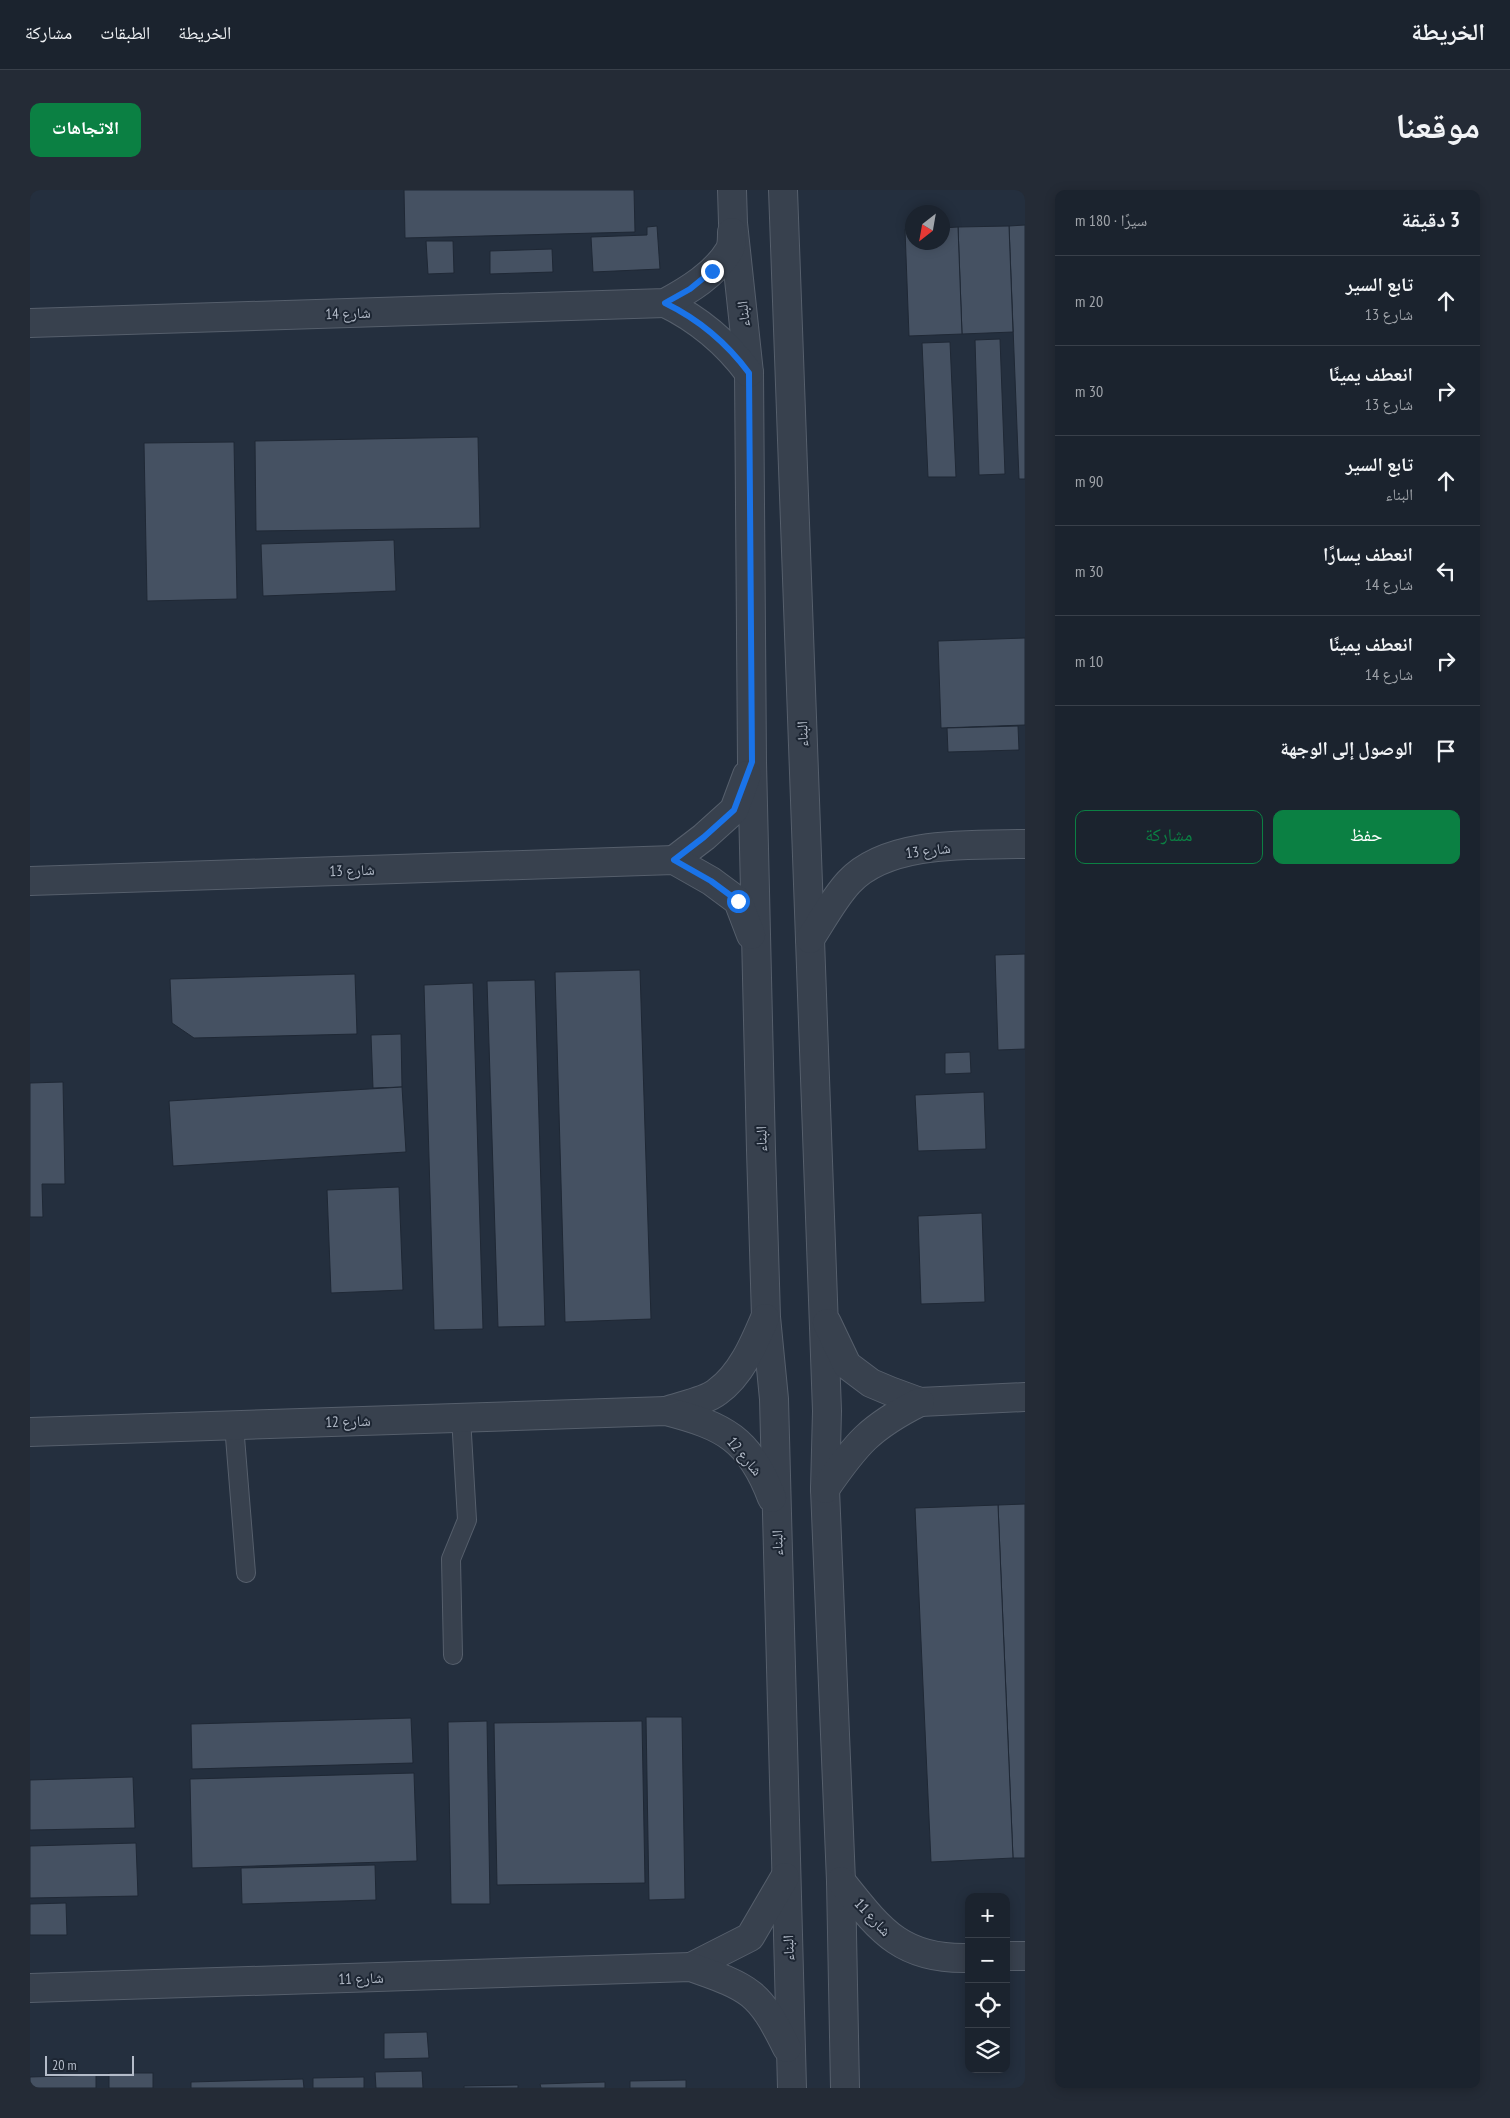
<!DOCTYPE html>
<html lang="ar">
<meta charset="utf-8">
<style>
:root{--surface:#1b232e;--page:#242b36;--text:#f1f3f6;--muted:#a0a4aa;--line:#39404a;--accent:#0b8043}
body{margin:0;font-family:"PT Sans Narrow","Noto Naskh Arabic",sans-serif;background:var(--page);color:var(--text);direction:rtl}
.controls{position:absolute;right:15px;bottom:15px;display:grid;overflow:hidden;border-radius:10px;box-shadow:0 2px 12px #0003}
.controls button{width:45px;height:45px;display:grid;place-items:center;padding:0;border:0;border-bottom:1px solid var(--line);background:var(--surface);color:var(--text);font:25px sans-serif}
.compass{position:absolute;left:875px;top:15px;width:45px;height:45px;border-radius:50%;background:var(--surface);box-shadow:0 2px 12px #0003;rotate:211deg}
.scale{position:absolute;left:15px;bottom:12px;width:89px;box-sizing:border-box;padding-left:5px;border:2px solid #b4bcc9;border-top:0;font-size:14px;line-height:18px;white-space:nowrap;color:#b4bcc9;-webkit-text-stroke:4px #1d2633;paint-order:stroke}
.stop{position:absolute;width:15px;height:15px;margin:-11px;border:4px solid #1a73e8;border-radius:50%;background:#fff}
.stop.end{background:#1a73e8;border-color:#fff;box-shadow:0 1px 5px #0008}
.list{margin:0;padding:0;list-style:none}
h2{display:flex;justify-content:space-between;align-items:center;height:65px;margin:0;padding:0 20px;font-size:21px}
h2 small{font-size:16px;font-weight:400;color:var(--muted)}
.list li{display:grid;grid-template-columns:32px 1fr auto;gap:15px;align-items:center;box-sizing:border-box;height:90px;padding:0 20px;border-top:1px solid var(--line)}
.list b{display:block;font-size:19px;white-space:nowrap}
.list p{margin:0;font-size:16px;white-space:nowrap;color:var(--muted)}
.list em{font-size:16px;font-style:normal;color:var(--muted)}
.actions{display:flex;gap:10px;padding:15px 20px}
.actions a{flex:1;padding:11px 0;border:1px solid var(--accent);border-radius:10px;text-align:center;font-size:18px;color:var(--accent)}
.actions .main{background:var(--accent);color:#fff}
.icon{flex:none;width:28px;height:28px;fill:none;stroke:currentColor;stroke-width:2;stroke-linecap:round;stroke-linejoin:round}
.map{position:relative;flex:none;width:995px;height:1898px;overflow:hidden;direction:ltr;border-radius:10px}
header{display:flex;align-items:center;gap:30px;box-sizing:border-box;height:70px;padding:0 25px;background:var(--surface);border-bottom:1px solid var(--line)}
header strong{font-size:24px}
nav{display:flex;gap:28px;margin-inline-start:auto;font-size:18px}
.intro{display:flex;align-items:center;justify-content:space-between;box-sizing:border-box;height:120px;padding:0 30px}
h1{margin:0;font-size:35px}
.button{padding:12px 22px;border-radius:10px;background:var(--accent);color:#fff;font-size:18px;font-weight:700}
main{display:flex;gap:30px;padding:0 30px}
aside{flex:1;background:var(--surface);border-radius:10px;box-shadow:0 2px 12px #0003}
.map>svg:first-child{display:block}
.building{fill:#455162;stroke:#1f2835}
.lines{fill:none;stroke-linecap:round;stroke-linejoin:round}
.service-casing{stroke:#565f6c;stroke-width:20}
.minor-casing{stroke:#565f6c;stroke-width:30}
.service{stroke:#38414e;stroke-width:18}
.minor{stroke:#38414e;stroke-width:28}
.route{stroke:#1a73e8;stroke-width:6}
.labels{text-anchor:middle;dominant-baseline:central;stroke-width:4;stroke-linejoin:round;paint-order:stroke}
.street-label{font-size:15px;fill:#b4bcc9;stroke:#1d2633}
</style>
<header>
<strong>الخريطة</strong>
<nav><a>الخريطة</a><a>الطبقات</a><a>مشاركة</a></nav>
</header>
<div class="intro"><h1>موقعنا</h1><a class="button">الاتجاهات</a></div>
<main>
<aside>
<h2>3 دقيقة<small>سيرًا · 180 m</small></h2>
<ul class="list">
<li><svg class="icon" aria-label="ahead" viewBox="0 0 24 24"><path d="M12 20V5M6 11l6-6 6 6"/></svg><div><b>تابع السير</b><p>شارع 13</p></div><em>20 m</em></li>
<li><svg class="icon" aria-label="right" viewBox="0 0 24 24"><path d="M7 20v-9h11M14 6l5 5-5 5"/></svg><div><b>انعطف يمينًا</b><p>شارع 13</p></div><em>30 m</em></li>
<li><svg class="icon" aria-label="ahead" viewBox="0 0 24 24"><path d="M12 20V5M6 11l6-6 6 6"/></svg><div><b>تابع السير</b><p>البناء</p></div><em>90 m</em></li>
<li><svg class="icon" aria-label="left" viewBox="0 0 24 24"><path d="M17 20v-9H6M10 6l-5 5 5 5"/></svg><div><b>انعطف يسارًا</b><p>شارع 14</p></div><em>30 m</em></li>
<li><svg class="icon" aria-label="right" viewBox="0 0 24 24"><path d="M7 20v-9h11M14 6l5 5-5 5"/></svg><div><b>انعطف يمينًا</b><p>شارع 14</p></div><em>10 m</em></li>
<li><svg class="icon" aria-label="arrive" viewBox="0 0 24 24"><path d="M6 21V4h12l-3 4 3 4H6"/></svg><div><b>الوصول إلى الوجهة</b></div></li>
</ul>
<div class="actions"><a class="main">حفظ</a><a>مشاركة</a></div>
</aside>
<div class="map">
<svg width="995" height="1898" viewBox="0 0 995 1898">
<rect width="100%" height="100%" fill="#242f3e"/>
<!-- building -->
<g class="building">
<polygon points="374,0 604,0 605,42 375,48"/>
<polygon points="995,35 995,289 989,289 979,36"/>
<polygon points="627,36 630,79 563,82 561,47 617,45 617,37"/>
<polygon points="979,36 983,142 932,144 928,37"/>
<polygon points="928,37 932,144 879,146 875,39 882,39 882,52 912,52 912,38"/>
<polygon points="396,51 423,51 424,83 398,84"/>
<polygon points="522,59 523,82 460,84 460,61"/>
<polygon points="970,149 975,284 949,285 945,150"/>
<polygon points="920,152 926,287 898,287 892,153"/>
<polygon points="448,247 450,338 226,341 225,251"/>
<polygon points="204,252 207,409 117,411 114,253"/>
<polygon points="364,350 366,401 233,406 231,354"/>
<polygon points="995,448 995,535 911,538 908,451"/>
<polygon points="988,536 989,560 918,562 917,538"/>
<polygon points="995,764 995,859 968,860 965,765"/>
<polygon points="610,780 621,1129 535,1132 525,782"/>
<polygon points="325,784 327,844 164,848 142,833 140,789"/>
<polygon points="505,790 515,1136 468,1137 457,791"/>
<polygon points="443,793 453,1139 404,1140 394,795"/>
<polygon points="371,844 372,897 343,898 341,845"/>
<polygon points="940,862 941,883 915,884 915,863"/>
<polygon points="33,892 35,994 12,994 13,1027 0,1027 0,893"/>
<polygon points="372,897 376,962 143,976 139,911"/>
<polygon points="954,902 956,959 888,961 885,905"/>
<polygon points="369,997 373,1100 301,1103 297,1000"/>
<polygon points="952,1023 955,1112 891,1114 888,1026"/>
<polygon points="995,1314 995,1668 983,1668 968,1315"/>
<polygon points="968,1315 983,1668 901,1672 885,1318"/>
<polygon points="616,1527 652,1527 655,1709 619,1710"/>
<polygon points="381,1528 383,1573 162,1579 161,1534"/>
<polygon points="457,1531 460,1714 421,1714 418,1532"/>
<polygon points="612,1531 615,1693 467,1695 464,1533"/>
<polygon points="384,1583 387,1671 162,1678 160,1589"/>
<polygon points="103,1587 105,1638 0,1640 0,1590"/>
<polygon points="106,1653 108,1706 0,1708 0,1656"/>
<polygon points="345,1675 346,1710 212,1714 211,1678"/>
<polygon points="36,1713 37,1745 0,1745 0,1714"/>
<polygon points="397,1842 399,1868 354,1869 354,1843"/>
<polygon points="392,1881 393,1898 346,1898 345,1882"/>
<rect x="79" y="1883" width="44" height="15"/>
<polygon points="66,1885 66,1898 0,1898 0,1887"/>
<polygon points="334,1887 334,1898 283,1898 283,1888"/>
<polygon points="273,1889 274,1898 161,1898 161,1892"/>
<polygon points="656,1890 656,1898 600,1898 600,1891"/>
<polygon points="575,1892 575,1898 511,1898 510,1894"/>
<polygon points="488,1895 488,1898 434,1898 434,1896"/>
</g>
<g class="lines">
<defs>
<g id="service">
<polyline points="204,1235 216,1383"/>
<polyline points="423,1465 421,1369 437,1330 431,1227"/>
</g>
<g id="minor">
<polyline points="702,0 703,33 719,183 722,572 731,960 736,1127 744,1209 762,1898"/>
<polyline points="753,0 797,1221 795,1299 811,1691 815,1898"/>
<path d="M635,113c35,17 61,39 84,70"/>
<path d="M0,133l635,-20c24,-13 50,-29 64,-52 3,-5 3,-14 3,-19"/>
<polyline points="644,670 674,647 704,620 717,585"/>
<polyline points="0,691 644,670 681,691 708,711 721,745"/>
<path d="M780,749c12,-18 24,-41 39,-57 39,-42 123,-37 176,-38"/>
<polyline points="797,1133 817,1175 841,1193 860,1201 890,1212 995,1207"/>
<path d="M636,1221c13,-5 40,-10 51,-19 24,-17 37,-48 48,-74"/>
<path d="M0,1242l636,-21c58,15 84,28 106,87"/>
<path d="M795,1299c31,-45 45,-62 95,-87"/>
<path d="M811,1691c39,49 60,79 128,77"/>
<polyline points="976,1766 995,1766"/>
<polyline points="661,1777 720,1747 755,1687"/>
<path d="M0,1798l661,-21c59,21 68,24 96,81"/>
</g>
</defs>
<!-- service casing -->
<use href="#service" class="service-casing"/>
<!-- minor casing -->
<use href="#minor" class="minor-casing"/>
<!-- service -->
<use href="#service" class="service"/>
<!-- minor -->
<use href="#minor" class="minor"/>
</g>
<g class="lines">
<!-- route -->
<path class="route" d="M682,81l-22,18 -25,14c35,17 61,39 84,70l3,389 -18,48 -30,27 -30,23 37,21 27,20"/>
</g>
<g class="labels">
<!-- street labels -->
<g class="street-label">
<text transform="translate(318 123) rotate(-2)">شارع 14</text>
<text transform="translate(713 124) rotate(-96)">البناء</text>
<text transform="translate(772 544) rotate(-92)">البناء</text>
<text transform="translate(898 660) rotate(-7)">شارع 13</text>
<text transform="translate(322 680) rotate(-2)">شارع 13</text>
<text transform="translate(731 949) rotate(-91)">البناء</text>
<text transform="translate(318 1231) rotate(-2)">شارع 12</text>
<text transform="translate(715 1266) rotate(50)">شارع 12</text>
<text transform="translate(747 1353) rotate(-91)">البناء</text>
<text transform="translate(843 1727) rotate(47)">شارع 11</text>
<text transform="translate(758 1758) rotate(-92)">البناء</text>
<text transform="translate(331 1788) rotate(-2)">شارع 11</text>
</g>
</g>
</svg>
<div class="controls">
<button>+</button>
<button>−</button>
<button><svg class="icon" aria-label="locate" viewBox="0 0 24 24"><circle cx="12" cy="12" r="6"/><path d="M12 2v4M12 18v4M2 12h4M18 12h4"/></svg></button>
<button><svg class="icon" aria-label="layers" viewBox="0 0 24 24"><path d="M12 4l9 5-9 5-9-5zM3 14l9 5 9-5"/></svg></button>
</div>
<svg class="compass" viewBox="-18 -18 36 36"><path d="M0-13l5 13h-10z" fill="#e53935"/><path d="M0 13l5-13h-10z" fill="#a0a4aa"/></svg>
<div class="scale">20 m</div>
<div class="stop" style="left:708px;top:711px"></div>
<div class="stop end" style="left:682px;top:81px"></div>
</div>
</main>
